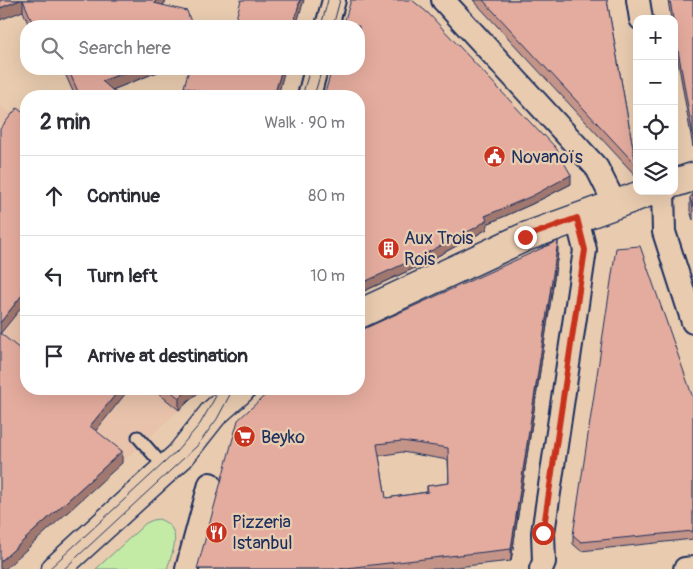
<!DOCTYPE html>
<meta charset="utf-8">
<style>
:root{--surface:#fff;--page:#f7f7f7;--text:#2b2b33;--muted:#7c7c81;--line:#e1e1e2}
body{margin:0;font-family:Pangolin,sans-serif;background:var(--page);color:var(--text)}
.controls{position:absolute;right:15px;top:15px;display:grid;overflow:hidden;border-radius:10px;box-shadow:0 5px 20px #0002}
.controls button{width:45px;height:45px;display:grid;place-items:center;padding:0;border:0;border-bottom:1px solid var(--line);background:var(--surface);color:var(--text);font:25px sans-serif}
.stop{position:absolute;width:15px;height:15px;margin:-11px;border:4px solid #c8321e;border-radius:50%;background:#fff}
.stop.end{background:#c8321e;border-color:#fff;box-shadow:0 1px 5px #0008}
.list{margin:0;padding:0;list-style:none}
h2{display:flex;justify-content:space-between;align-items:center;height:65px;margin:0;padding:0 20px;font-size:21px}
h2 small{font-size:16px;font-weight:400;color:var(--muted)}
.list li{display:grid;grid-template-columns:32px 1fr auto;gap:15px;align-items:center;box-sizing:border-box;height:80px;padding:0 20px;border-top:1px solid var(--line)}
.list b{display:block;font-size:19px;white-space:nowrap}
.list em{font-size:16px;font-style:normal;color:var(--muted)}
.icon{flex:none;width:28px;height:28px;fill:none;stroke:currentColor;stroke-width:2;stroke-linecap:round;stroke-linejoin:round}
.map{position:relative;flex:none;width:693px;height:569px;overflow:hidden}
.search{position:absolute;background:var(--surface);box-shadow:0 5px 20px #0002;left:20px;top:20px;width:345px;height:55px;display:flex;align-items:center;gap:12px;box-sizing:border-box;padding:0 18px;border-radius:20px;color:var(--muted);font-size:19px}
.panel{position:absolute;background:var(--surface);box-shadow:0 5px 20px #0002;left:20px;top:90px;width:345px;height:305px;border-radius:20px}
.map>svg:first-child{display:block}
.built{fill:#e8c2ab}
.green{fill:#c3eba6;stroke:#6f8d82}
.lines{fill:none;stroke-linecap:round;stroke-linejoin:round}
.lane-casing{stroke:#1b2f5e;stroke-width:15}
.street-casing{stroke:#1b2f5e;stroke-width:26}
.secondary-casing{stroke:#1b2f5e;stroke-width:31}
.lane{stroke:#e9ccb0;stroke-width:11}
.street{stroke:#e9ccb0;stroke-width:22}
.secondary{stroke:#e9ccb0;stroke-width:28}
.tram{stroke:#1b2f5e;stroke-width:1}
.wall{fill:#c49488;stroke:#1b2f5e;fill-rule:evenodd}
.shaded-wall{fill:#a0786f;stroke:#1b2f5e}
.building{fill:#e4ac9e;stroke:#1b2f5e;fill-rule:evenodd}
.route{stroke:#c8321e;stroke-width:6}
.labels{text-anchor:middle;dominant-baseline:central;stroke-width:4.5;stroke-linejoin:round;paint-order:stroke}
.poi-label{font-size:18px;fill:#1b2f5e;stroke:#e9ccb0;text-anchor:start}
</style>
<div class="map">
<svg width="693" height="569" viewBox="0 0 693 569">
<rect width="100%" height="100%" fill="#e9ccb0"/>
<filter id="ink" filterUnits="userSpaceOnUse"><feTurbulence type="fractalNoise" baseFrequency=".02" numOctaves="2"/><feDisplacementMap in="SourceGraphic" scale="10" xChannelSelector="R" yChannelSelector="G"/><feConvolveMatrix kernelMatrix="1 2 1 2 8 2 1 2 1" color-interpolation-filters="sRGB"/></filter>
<g filter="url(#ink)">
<!-- built -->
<polygon class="built" points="0,105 26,126 26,389 153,389 179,410 98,485 49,446 0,460"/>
<!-- green -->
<path class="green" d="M159,519c25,10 14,31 8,50h-71l50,-46 7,-3z"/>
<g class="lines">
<defs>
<polyline id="lane" points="138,437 166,469"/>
<g id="street">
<polyline points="443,0 597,168 615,204"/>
<polyline points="638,0 641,19"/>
<polyline points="327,26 334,0"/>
<polyline points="309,96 316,69"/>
<polyline points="663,191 664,232 693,322"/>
<polyline points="187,569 210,484"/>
<polyline points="541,569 544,562 543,533 585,250 577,218"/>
<polyline points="685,569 693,568"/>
</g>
<g id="secondary">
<polyline points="674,183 693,177"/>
<polyline points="359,314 525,237 652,191"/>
<polyline points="56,569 180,456 213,414 241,389"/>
</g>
</defs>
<!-- lane casing -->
<use href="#lane" class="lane-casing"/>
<!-- street casing -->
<use href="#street" class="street-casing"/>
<!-- secondary casing -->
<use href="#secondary" class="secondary-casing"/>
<!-- lane -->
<use href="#lane" class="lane"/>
<!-- street -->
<use href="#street" class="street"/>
<!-- secondary -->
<use href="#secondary" class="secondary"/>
<!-- tram -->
<g class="tram">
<polyline points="321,26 328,0"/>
<polyline points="333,26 340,0"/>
<polyline points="302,96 310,69"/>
<polyline points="314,96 322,69"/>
<polyline points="49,569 176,452 200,424 220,389"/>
<polyline points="64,569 197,446 217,419 233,389"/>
</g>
</g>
<!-- wall -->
<g class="wall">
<polygon points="0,0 167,0 163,5 191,22 207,26 29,26 23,11"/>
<polygon points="473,0 607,0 636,165 636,176"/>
<polygon points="668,0 693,0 693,147 674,38 674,19 671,19"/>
<polygon points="63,69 165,69 112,90 119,96 75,96"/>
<polygon points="184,87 278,96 184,96"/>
<polygon points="359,96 571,184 532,204 487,224 487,229 475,236 419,266 362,292 360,287 359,287"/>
<polygon points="693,194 693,220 690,211 690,198"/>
<path d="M558,253l-47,308 -73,8h-241zM402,452l46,8 1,23 -22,3v6l-41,6 -7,-42z"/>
<polygon points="153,389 201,389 200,391 179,410"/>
<polygon points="693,398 693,539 581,551 573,544 573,535"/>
</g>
<!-- shaded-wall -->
<g class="shaded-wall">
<polygon points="20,0 23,0 23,11 0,20 0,8"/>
<polygon points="157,0 167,0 154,15 154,3"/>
<polygon points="300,0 304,0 296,26 293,26"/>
<polygon points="134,69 165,69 102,94 102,81"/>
<polygon points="282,69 285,69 278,96 274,96"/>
<polygon points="571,175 571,184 532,204 487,224 487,229 475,236 419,266 362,292 362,283 485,216"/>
<polygon points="558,241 558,253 511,561 511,549"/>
<polygon points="360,278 360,287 359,287 359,279"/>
<polygon points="26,290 26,302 0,334 0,323"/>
<polygon points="120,389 127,389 126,393 90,438 90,426"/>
<polygon points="189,389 201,389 200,391 179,410 179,398"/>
<polygon points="122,451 122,463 5,569 0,569 0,562"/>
</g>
<!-- building -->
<g class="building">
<polygon points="0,0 20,0 0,8"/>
<polygon points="23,0 157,0 154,3 187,11 191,22 207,26 34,26"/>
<polygon points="241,0 300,0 293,26 234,26"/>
<polygon points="351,0 412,0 428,13 543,136 544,135 556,148 571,175 532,196 485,216 487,220 475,228 419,257 362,283 360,278 359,279 359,96 324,96 332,69 359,69 359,26 343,26"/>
<polygon points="483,0 607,0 636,165"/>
<polygon points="670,0 693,0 693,136 674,27 674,19 673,19"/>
<polygon points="68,69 134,69 102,81 119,96 80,96"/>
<polygon points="189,69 282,69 274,96 197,96 199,91 184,87"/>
<polygon points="17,108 26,115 26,290 0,323 0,129"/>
<polygon points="693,194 693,207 690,198"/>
<path d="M558,241l-47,308 -174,20h-140l41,-149 34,-31h87v-58zM402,441l46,7 1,35 -22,3 1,6 -42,6 -9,-54z"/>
<polygon points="640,246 693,398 693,531 581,542 573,535 616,248"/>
<polygon points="0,333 26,354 26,389 120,389 90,426 122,451 0,562"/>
<polygon points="168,389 189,389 179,398"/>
</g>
</g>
<g class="lines" filter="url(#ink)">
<!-- route -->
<polyline class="route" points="525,237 577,218 585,250 543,533"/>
</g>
<!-- icons -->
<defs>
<symbol id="civic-disc" viewBox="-11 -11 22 22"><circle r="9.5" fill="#c8321e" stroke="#e9ccb0"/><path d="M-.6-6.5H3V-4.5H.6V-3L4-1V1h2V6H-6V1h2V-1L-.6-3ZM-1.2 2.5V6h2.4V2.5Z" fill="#fff"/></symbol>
<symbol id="building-disc" viewBox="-11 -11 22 22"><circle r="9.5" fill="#c8321e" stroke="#e9ccb0"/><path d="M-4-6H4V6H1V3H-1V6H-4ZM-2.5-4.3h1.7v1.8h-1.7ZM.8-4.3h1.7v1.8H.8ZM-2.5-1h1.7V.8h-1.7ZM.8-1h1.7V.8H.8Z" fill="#fff"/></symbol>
<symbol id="supermarket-disc" viewBox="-11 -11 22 22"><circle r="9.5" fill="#c8321e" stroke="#e9ccb0"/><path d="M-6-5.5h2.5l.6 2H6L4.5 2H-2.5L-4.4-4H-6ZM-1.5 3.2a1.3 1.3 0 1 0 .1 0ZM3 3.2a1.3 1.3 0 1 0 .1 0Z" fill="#fff"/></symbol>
<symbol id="restaurant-disc" viewBox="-11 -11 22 22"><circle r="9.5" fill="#c8321e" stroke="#e9ccb0"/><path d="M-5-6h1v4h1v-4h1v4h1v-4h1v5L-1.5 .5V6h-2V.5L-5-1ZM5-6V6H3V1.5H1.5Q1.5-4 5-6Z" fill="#fff"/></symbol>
</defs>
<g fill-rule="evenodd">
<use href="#civic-disc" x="482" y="144" width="25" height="25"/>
<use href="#building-disc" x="376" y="236" width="25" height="25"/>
<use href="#supermarket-disc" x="232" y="424" width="25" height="25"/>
<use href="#restaurant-disc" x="204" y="520" width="25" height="25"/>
</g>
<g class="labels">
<!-- poi labels -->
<g class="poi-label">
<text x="511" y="157">Novanoïs</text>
<text x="404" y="238">Aux Trois<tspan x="404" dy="21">Rois</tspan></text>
<text x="261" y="437">Beyko</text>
<text x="232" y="522">Pizzeria<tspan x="232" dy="21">Istanbul</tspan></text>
</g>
</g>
</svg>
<div class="controls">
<button>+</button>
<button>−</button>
<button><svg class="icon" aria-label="locate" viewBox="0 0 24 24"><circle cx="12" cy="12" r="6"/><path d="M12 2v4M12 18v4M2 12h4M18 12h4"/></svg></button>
<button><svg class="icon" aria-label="layers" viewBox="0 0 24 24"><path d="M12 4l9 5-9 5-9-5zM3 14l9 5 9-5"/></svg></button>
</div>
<div class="stop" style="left:543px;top:533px"></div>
<div class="stop end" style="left:525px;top:237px"></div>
<div class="search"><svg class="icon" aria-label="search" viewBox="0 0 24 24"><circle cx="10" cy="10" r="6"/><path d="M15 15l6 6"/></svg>Search here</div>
<section class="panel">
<h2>2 min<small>Walk · 90 m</small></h2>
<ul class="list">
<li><svg class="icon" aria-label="ahead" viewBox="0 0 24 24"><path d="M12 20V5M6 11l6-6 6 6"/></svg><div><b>Continue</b></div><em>80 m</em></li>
<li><svg class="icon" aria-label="left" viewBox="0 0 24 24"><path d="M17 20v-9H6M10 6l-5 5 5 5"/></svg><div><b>Turn left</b></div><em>10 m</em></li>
<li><svg class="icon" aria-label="arrive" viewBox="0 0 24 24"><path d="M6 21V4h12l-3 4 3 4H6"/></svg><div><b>Arrive at destination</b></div></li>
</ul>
</section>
</div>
